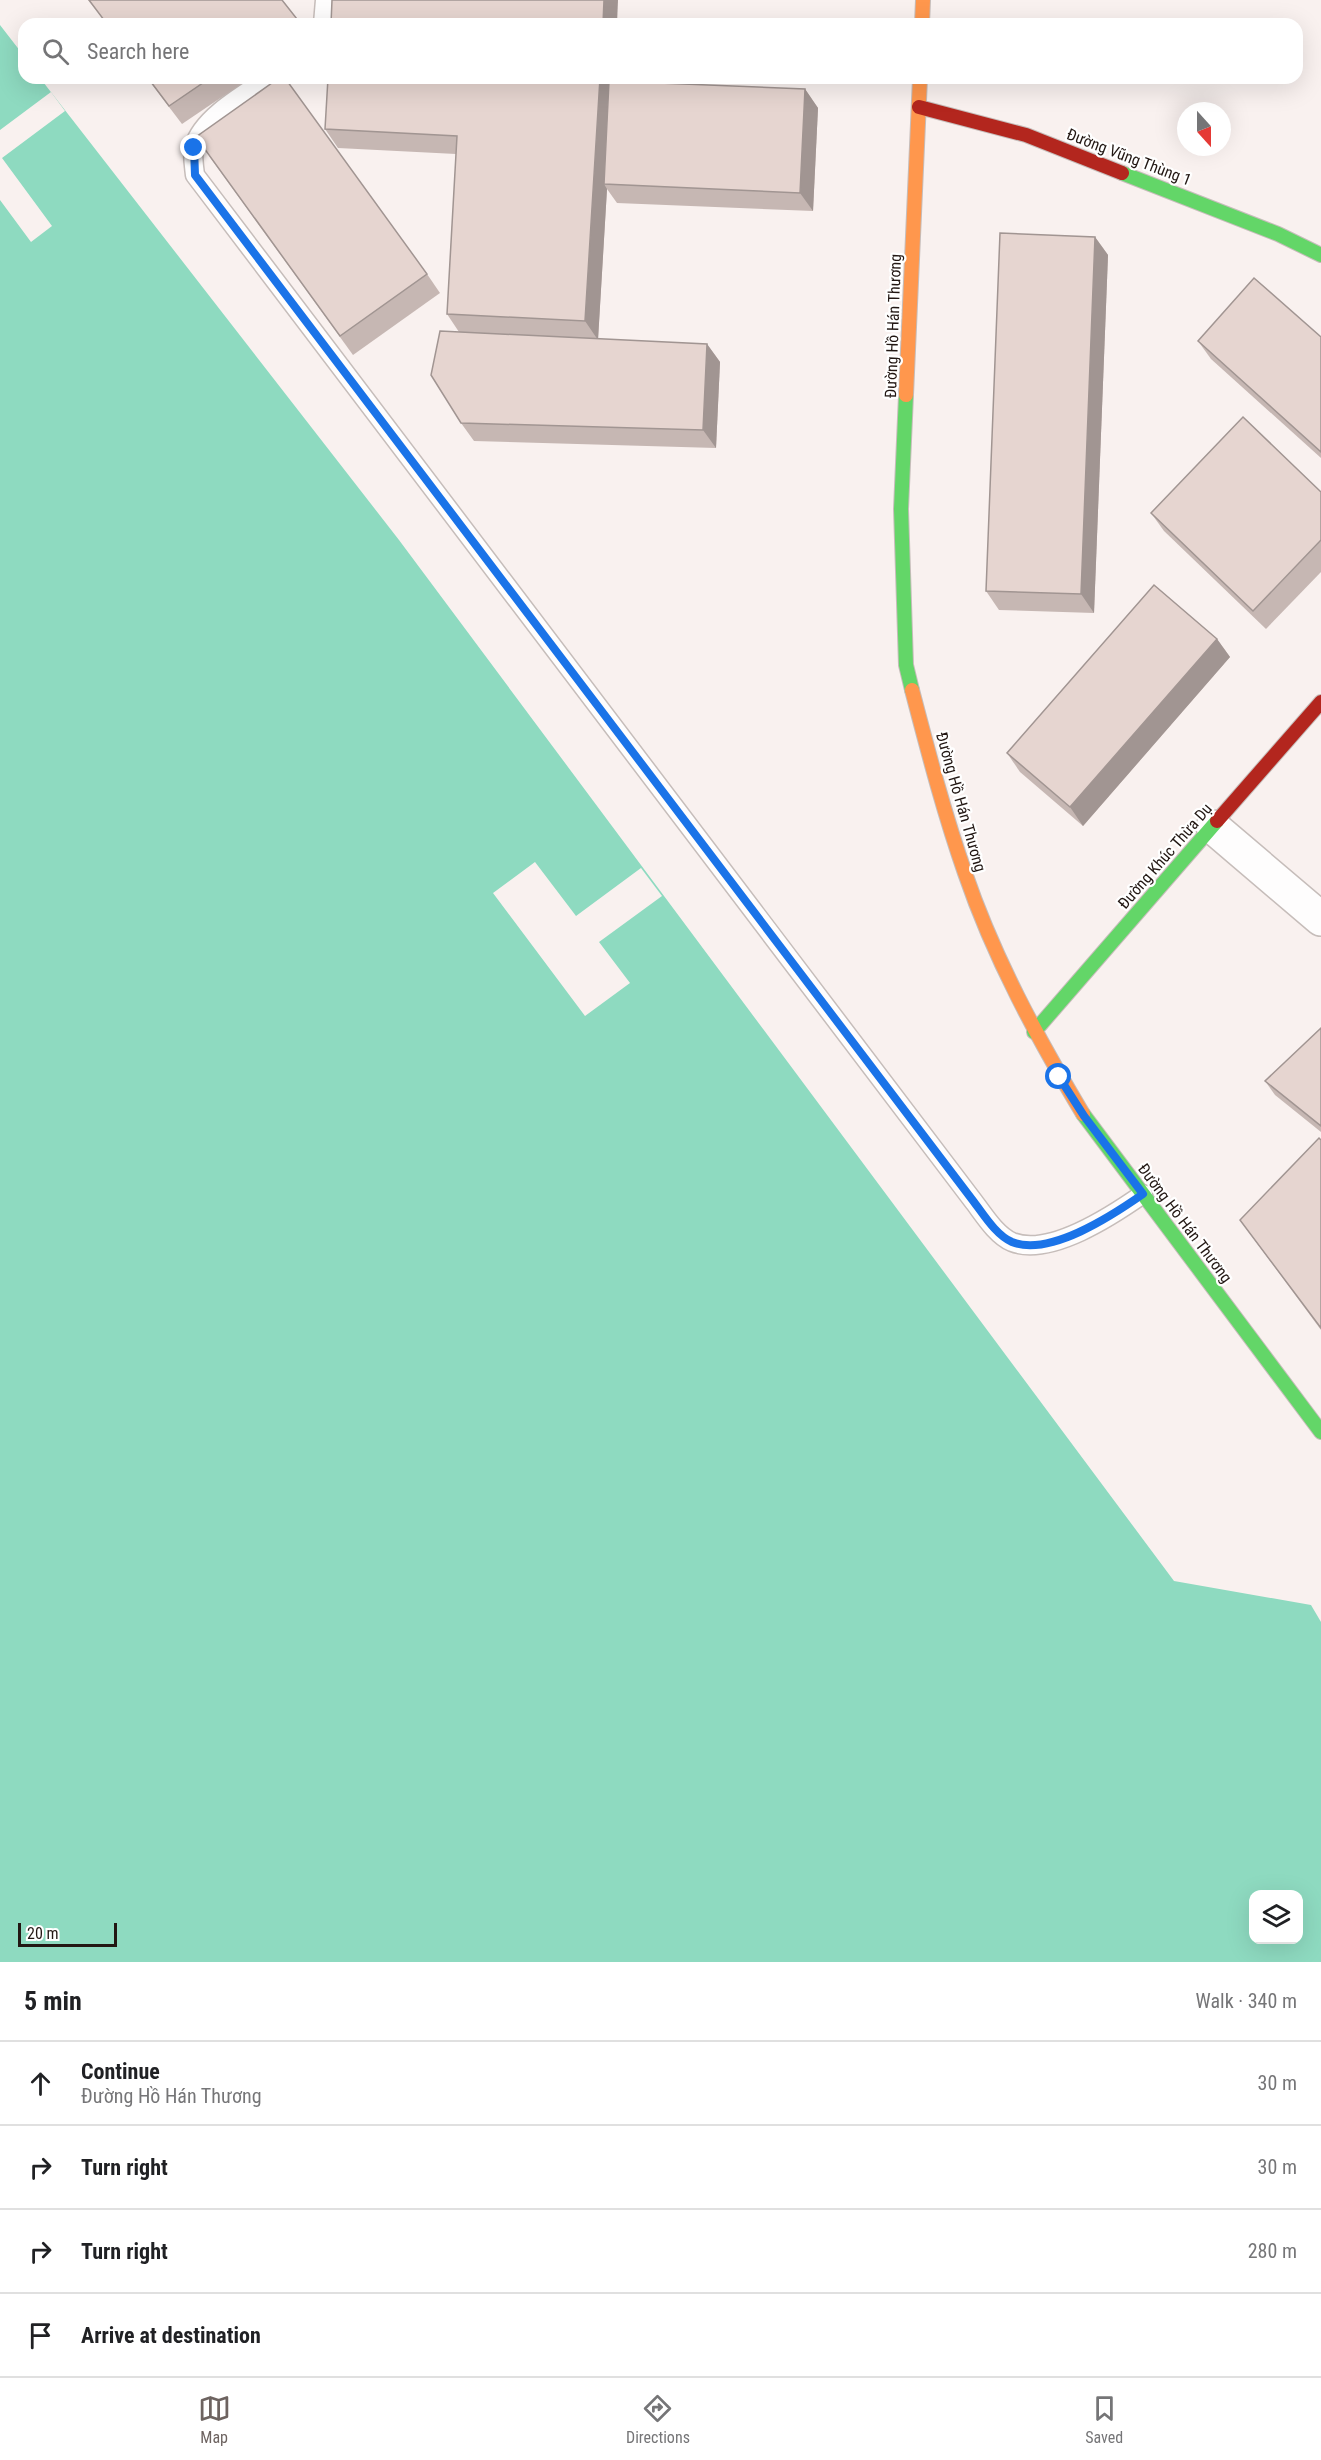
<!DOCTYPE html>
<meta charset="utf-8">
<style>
:root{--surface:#fff;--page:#f6f6f6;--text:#202124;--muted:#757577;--line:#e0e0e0;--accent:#6d6360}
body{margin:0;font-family:"Roboto Condensed",sans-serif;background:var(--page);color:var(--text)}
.controls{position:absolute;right:18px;bottom:18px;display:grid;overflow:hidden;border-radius:12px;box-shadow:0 6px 24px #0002}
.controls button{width:54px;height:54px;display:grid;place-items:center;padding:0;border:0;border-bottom:2px solid var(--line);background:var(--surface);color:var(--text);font:30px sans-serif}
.compass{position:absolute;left:1177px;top:102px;width:54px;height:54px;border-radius:50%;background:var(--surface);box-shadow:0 6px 24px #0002;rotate:159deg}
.scale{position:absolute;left:18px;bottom:15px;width:99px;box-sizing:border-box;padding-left:6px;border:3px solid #221713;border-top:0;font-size:16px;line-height:21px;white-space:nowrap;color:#221713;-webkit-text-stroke:4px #fff;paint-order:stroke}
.stop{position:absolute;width:18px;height:18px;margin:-14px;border:4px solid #1a73e8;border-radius:50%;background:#fff}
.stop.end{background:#1a73e8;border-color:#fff;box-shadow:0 2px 6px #0008}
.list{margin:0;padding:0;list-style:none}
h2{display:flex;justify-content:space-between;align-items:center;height:78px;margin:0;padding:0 24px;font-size:26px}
h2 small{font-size:20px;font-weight:400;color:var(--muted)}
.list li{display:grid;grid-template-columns:39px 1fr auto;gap:18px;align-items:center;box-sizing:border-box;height:84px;padding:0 24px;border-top:2px solid var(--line)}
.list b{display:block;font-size:22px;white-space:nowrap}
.list p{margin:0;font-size:20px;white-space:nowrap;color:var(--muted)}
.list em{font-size:20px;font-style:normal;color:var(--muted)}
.icon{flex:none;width:33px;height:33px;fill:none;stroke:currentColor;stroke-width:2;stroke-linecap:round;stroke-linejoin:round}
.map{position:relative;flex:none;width:1321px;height:1962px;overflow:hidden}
.search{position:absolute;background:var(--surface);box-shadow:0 6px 24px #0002;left:18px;right:18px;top:18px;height:66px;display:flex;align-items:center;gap:15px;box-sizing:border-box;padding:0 21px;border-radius:18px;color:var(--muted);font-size:22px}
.sheet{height:414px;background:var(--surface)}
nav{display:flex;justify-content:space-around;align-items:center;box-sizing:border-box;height:84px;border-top:2px solid var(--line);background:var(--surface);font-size:16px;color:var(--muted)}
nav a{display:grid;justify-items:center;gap:3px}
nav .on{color:var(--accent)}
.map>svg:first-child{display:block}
.water{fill:#8edac0;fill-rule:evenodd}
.pier{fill:#f9f1ef}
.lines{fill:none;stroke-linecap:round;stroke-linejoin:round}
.lane-casing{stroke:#c6bdba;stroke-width:21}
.street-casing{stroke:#c6bdba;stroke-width:36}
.fast-casing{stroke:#c6bdba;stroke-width:16}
.slow-casing{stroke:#c6bdba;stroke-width:16}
.jam-casing{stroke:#c6bdba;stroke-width:16}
.lane{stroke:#fefdfd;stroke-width:18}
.street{stroke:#fefdfd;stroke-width:33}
.fast{stroke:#63d668;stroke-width:14}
.slow{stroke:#ff974d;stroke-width:14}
.jam{stroke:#b3261e;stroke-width:14}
.wall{fill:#c6b7b3}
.shaded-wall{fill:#a19592}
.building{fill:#e6d5d0;stroke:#a19592;stroke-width:1.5}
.route{stroke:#1a73e8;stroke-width:8}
.labels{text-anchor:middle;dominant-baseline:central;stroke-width:4.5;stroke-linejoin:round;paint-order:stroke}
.street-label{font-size:16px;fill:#221713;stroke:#fff}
</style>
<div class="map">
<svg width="1321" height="1962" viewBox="0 0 1321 1962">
<rect width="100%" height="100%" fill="#f9f1ef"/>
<!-- water -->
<path class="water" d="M0,25l24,31v22h16l359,462 775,1041 137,24 10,17v340h-1321zM1254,1894h44v46h-44z"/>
<!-- pier -->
<g class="pier">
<polygon points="51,92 65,111 2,158 52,226 31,242 0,200 0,130"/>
<polygon points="535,862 576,916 641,868 662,896 599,942 630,983 585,1016 493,893"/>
</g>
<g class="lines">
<defs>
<g id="lane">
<polyline points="323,24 325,0"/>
<path d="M269,78c-23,15 -68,40 -75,69 -2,8 0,19 1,28l779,1027c10,13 22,33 38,40 38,15 101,-27 131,-48"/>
</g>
<polyline id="street" points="1213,827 1321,919"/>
<g id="fast">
<polyline points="1122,173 1278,234 1321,255"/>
<polyline points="906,395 901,509 906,665 912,690"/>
<polyline points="1034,1032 1217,821"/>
<polyline points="1083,1114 1321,1432"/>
</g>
<g id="slow">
<polyline points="922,24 923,0"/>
<polyline points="906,395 920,78"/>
<path d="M912,690c16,61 32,123 53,183 29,85 72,164 118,241"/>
</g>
<g id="jam">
<polyline points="919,107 1026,135 1122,173"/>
<polyline points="1217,821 1321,702"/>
</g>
</defs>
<!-- lane casing -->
<use href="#lane" class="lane-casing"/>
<!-- street casing -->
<use href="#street" class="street-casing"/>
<!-- fast casing -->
<use href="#fast" class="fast-casing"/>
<!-- slow casing -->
<use href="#slow" class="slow-casing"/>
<!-- jam casing -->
<use href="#jam" class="jam-casing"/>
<!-- lane -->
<use href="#lane" class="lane"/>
<!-- street -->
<use href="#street" class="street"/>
<!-- fast -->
<use href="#fast" class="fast"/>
<!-- slow -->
<use href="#slow" class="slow"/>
<!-- jam -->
<use href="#jam" class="jam"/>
</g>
<!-- wall -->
<g class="wall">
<polygon points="88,0 282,0 301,24 107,24"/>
<polygon points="147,78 250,78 182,124"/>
<polygon points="614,82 805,89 818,108 813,211 617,203 607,189 598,339 707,344 720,362 716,448 474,441 461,423 459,332 447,314 456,154 338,148 325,129"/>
<polygon points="209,156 427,274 440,293 353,355"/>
<polygon points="1095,237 1108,255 1094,613 999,610 986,591"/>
<polygon points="1321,337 1321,458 1211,359 1198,341"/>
<polygon points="1321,492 1321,572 1266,629 1164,531 1151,513"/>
<polygon points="1217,639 1230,657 1083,826 1020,772 1007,753"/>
<polygon points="1321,1028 1321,1132 1275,1095 1265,1081"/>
<polygon points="1321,1140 1321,1330 1240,1220"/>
</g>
<!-- shaded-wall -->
<g class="shaded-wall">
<polygon points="604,0 618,0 617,24 603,24"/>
<polygon points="600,78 614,78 607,184 604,184 607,189 598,340 585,321"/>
<polygon points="805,89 818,108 813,211 800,193"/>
<polygon points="1095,237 1108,255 1094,613 1081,594"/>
<polygon points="707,344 720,362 716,448 703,430"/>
<polygon points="1217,639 1230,657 1083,826 1070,807"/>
</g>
<!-- building -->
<g class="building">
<polygon points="89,0 282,0 297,19 289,24 107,24"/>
<polygon points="332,0 604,0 603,24 331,24"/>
<polygon points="148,78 210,78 169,106"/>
<polygon points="279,78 285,78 427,274 340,336 196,137"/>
<polygon points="328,78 600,78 585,321 447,314 457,136 325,129"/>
<polygon points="609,81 805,89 800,193 604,184"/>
<polygon points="1000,233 1095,237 1081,594 986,591"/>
<polygon points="1254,278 1321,337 1321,452 1198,341"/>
<polygon points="440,331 707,344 703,430 461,423 431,375"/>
<polygon points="1243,417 1321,492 1321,540 1253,611 1151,513"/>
<polygon points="1154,585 1217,639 1070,807 1007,753"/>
<polygon points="1321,1028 1321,1126 1265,1081"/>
<polygon points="1319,1138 1321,1140 1321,1328 1240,1220"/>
</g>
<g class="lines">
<!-- route -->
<path class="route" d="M194,148l1,27 779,1027c10,13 22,33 38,40 38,15 101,-27 131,-48l-59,-78 -25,-39"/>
</g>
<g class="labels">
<!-- street labels -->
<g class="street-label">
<text transform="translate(1129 157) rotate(21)">Đường Vũng Thùng 1</text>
<text transform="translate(893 326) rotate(-88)">Đường Hồ Hán Thương</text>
<text transform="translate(961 802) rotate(74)">Đường Hồ Hán Thương</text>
<text transform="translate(1165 856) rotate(-49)">Đường Khúc Thừa Dụ</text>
<text transform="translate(1185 1223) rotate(53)">Đường Hồ Hán Thương</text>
</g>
</g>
</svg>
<div class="controls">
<button><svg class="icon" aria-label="layers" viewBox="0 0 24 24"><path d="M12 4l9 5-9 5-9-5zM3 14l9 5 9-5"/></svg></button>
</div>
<svg class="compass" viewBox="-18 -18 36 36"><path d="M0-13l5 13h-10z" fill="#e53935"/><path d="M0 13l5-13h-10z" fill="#757577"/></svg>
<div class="scale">20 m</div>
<div class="stop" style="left:1059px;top:1077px"></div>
<div class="stop end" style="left:194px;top:148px"></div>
<div class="search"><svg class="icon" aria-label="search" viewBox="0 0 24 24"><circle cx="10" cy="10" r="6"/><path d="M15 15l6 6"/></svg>Search here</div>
</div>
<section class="sheet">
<h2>5 min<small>Walk · 340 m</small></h2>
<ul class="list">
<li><svg class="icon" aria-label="ahead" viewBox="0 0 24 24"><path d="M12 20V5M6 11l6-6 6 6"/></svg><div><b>Continue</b><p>Đường Hồ Hán Thương</p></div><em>30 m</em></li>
<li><svg class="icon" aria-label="right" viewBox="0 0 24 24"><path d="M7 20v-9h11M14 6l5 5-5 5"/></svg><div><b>Turn right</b></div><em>30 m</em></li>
<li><svg class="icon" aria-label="right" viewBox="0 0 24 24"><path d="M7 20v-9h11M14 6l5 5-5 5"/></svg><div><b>Turn right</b></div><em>280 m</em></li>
<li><svg class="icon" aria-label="arrive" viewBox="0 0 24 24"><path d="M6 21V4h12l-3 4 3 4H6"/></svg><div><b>Arrive at destination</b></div></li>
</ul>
</section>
<nav>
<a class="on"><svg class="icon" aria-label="map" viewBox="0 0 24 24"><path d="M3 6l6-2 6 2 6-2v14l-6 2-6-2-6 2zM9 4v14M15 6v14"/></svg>Map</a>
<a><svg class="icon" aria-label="directions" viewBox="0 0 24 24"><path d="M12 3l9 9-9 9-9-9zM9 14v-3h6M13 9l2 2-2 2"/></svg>Directions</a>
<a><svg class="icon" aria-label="saved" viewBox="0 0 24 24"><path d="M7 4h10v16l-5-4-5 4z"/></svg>Saved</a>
</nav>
